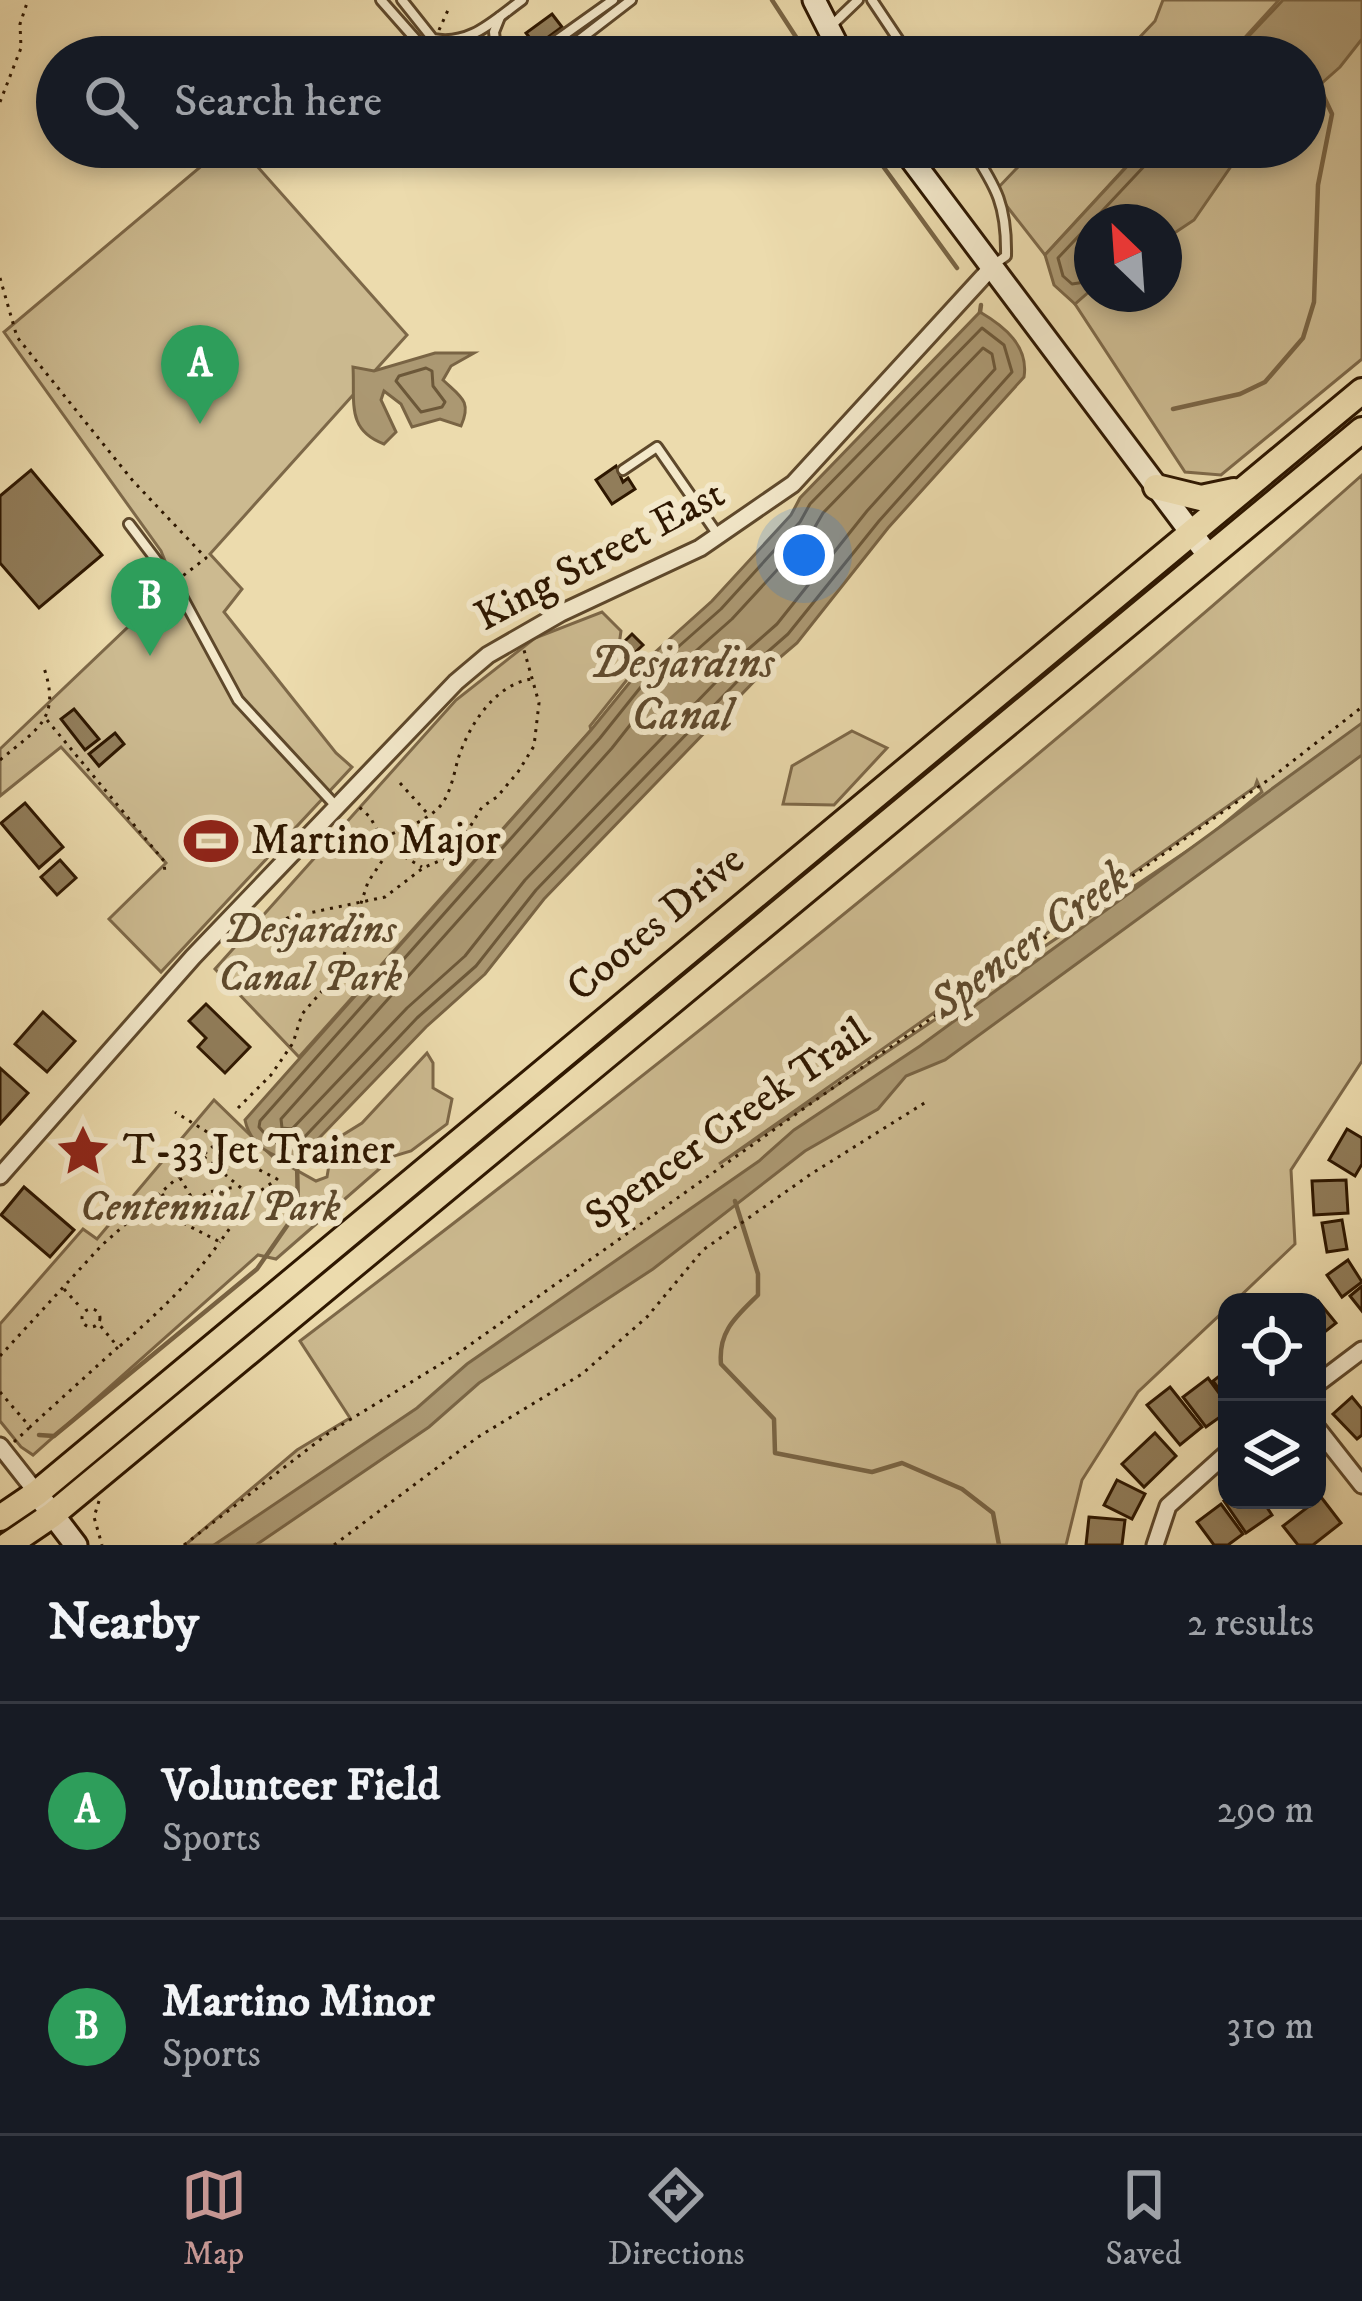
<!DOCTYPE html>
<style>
:root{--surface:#171b24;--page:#242831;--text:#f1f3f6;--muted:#9ea1a6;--line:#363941;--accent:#c59692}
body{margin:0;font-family:"IM FELL DW Pica",serif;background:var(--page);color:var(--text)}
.controls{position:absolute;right:36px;bottom:36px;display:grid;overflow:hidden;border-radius:24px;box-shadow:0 6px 18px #0003}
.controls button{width:108px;height:108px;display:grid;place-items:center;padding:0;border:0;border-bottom:3px solid var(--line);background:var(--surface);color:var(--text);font:60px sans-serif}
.compass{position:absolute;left:1074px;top:204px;width:108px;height:108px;border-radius:50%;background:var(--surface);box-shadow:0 6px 18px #0003;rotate:335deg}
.you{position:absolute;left:804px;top:555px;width:42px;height:42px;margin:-30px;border:9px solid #fff;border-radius:50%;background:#1a73e8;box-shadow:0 0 0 18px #1a73e833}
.badge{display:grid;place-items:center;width:78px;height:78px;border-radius:50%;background:var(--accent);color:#fff;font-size:39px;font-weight:700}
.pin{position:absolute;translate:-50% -99px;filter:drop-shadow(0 3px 6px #0008)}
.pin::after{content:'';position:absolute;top:63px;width:42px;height:36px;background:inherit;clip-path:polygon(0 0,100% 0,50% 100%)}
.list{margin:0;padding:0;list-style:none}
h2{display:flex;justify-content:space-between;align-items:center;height:156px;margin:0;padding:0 48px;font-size:51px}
h2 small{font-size:39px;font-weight:400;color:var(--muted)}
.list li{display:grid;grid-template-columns:78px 1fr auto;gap:36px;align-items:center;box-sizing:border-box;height:216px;padding:0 48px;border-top:3px solid var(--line)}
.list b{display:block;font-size:45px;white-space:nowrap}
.list p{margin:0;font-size:39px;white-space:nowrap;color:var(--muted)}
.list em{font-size:39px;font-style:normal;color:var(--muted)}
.icon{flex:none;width:66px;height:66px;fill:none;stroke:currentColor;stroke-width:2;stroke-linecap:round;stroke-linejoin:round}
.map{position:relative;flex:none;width:1362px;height:1545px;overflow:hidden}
.search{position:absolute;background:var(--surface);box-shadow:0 6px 18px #0003;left:36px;right:36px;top:36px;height:132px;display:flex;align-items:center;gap:30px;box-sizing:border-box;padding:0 42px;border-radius:66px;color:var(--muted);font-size:45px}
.sheet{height:588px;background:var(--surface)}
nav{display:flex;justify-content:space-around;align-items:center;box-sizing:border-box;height:168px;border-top:3px solid var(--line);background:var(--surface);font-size:33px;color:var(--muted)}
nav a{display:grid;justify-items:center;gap:6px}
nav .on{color:var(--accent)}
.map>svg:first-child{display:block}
.green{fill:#ccba90;stroke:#7d6848;stroke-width:3;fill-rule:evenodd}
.water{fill:#ab9872;stroke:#796444;stroke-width:3}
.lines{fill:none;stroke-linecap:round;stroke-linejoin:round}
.shore{stroke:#6c5839;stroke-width:3}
.stream{stroke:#796444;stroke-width:4.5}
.building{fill:#917d5a;stroke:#2e1700;stroke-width:3}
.service-casing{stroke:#5e482b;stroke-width:14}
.minor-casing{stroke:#5e482b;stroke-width:21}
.secondary-casing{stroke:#2e1700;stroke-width:27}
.primary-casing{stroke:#2e1700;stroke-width:30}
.path{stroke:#2e1700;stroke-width:3;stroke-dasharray:3 6;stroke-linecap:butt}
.service{stroke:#f3e8ca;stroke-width:8}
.minor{stroke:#f3e8ca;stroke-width:15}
.secondary{stroke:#f3e8ca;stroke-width:21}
.primary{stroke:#ecdbad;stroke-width:24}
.labels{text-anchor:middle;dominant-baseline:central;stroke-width:12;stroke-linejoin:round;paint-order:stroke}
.street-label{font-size:42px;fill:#2e1700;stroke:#f3e8ca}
.poi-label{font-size:42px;fill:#2e1700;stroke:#f3e8ca;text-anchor:start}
.park-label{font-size:42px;font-style:italic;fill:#5d482b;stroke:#f3e8ca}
.water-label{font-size:45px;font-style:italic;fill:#604b2e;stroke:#f3e8ca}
</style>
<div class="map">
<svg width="1362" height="1545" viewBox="0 0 1362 1545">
<rect width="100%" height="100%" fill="#ecdbad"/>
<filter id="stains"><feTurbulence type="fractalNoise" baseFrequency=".00167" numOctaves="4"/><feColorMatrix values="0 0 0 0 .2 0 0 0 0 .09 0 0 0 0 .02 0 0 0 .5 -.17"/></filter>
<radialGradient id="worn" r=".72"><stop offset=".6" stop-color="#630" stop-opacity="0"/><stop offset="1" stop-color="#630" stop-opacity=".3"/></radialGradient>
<!-- green -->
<g class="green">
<polygon points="1163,0 1279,0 1227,57 1121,57 1155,21"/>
<polygon points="1362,4 1362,359 1221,475 1185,472 1075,304 1092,280 1092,294 1164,294 1164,222 1224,147 1305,147 1305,65"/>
<polygon points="224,147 240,147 407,335 210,554 242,589 224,612 336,753 352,767 161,972 109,919 166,863 61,747 0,796 0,749 174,583 161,551 4,332"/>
<polygon points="1037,147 1144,147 1045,255 995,191"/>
<path d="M1362,475v586l-71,109 4,74 -61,58h-7v6l-89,84 -56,88 -16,65h-881l112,-95 53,-32 -50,-77c363,-276 721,-563 1062,-866zM1257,781l5,11 -54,45 -489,327 536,-377z"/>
<polygon points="602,612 621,631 618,652 638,666 590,726 591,730 299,1057 215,969 456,700 535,638"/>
<polygon points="852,731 887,748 834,805 783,804 792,766"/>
<polygon points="427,1053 433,1063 433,1088 452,1099 447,1124 411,1151 394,1156 276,1259 258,1255 33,1455 21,1447 0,1421 0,1324 83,1229 97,1239 214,1100 273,1157 316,1181 327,1177 333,1141 362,1123"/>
</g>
<!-- water -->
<g class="water">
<polygon points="1283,0 1362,0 1362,39 1340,67 1305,98 1305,57 1229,57"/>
<polygon points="1145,147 1251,147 1232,165 1194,220 1164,240 1164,222 1092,222 1092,289 1075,304 1054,285 1045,255"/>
<path d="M980,312c24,14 49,34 44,65l-136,151 -91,115 -33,28 -220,228 -59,75 -59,53 -129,134c-24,-2 -47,-16 -52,-41l346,-390 61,-75 60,-54 79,-86 9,-17z"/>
<path d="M435,353h39l-23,13 -8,14c18,17 29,21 18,46l-21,-7 -28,8 -11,-23 -17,-13 -3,9 15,32 -12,12c-38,-14 -29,-42 -31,-77l21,4z"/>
<polygon points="1362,723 1362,755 945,1060 906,1076 878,1109 805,1151 653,1269 479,1383 429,1427 256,1545 214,1545 417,1408 467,1364 759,1161 794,1130 920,1046"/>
</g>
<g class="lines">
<!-- shore -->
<g class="shore">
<polyline points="1092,281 1072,284 1063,276 1058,258 1150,160 1153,147"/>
<path d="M982,328l22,17 8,27 -133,149 -91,113 -33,29 -219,227 -60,76 -59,52 -122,129c-14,3 -28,-10 -36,-20l1,-6 340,-383 60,-75 61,-54 79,-87 10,-18z"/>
<polygon points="983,348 992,354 995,369 867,511 777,624 744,653 525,880 465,956 407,1008 292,1129 282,1128 281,1119 612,748 671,673 732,619 812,532 823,513"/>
<polygon points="426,368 432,371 433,386 445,402 442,407 421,412 396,381 399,376"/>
</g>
<!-- stream -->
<g class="stream">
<polyline points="772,0 809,57"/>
<polyline points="869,147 957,268"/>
<polyline points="980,312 981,305"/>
<polyline points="1173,409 1240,394 1265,382 1303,338 1314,302 1318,185 1332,114 1318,84"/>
<path d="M735,1201l23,73v21c-22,22 -40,36 -37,69l53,55 1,34 97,19 30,-9 60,26 31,24 6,32"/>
<polyline points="39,1435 54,1436 257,1269 298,1210 297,1161"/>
</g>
</g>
<!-- building -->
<g class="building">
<polygon points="552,14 562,27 536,46 526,33"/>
<polygon points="616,466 623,482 628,478 635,489 612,504 596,480"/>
<polygon points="31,470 102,555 39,608 0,563 0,496"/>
<polygon points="632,634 643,645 630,657 619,647"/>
<polygon points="74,709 99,739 85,750 61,719"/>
<polygon points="115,733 124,744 99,766 89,754"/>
<polygon points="25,803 63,847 39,868 1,823"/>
<polygon points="60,860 76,878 57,895 41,877"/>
<polygon points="206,1004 250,1047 225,1073 198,1047 206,1038 189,1021"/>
<polygon points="43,1012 75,1041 47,1072 15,1044"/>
<polygon points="0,1068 28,1093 0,1124"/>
<polygon points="1347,1129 1362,1138 1362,1164 1355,1176 1329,1160"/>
<polygon points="1346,1180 1348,1213 1314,1215 1312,1181"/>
<polygon points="24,1187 74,1230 50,1257 1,1215"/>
<polygon points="1342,1220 1347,1249 1327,1252 1322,1223"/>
<polygon points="1348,1260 1362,1282 1342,1297 1327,1275"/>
<polygon points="1362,1286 1362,1311 1350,1296"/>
<polygon points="1318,1301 1336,1323 1317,1338 1317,1302"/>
<polygon points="1227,1370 1227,1400 1213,1381"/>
<polygon points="1208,1378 1227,1404 1227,1412 1206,1427 1183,1397"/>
<polygon points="1170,1387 1202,1427 1180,1445 1147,1405"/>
<polygon points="1352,1397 1362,1409 1362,1435 1357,1439 1333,1414"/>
<polygon points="1155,1433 1176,1456 1144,1487 1122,1464"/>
<polygon points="1117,1480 1145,1494 1132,1519 1104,1505"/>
<polygon points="1321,1497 1341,1523 1313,1545 1298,1545 1283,1526"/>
<polygon points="1227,1499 1262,1500 1272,1515 1246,1533 1224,1501"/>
<polygon points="1221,1504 1243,1534 1228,1545 1214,1545 1197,1522"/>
<polygon points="1089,1517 1125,1520 1122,1545 1086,1545"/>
</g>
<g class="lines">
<defs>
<g id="service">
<polyline points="381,0 426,51 457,57"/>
<path d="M402,0l31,39c37,7 60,-18 89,-39"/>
<polyline points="872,0 910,57"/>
<polyline points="833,24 858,0"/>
<polyline points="497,57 494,32 500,17"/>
<polyline points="533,57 613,0"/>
<polyline points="557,57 631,0"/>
<path d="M970,147c27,41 37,59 36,109l-10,7"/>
<polyline points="623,470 657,447 718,535"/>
<polyline points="129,524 178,589 238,700 335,805"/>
</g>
<g id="minor">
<polyline points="0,1176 193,957 456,682 488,655 561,613 700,548 793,484 992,267"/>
<polyline points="1317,1384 1362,1350"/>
<polyline points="1317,1428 1362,1485"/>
<polyline points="0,1446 37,1493"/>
<polyline points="1155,1545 1168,1506 1227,1453"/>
</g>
<g id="secondary">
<polyline points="814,0 843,57"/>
<polyline points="902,147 1208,555"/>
<polyline points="44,1503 76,1545"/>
</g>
<g id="primary">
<polyline points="1156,487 1201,498 1234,491"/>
<polyline points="0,1518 37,1493 1362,391"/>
<polyline points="8,1545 52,1515 1362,430"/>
</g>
</defs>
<!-- service casing -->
<use href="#service" class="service-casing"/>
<!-- minor casing -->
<use href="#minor" class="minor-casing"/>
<!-- secondary casing -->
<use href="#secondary" class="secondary-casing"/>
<!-- primary casing -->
<use href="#primary" class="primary-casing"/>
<!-- path -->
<g class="path">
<polyline points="439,30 448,10"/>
<polyline points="0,102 21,48 20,24 28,0"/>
<polyline points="0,278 17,337 133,481 206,558 180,578"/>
<polyline points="47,720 164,861 165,874"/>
<path d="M0,760c38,-32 62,-41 43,-95"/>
<polyline points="400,783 427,813"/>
<path d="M384,837c19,-8 44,-16 58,-33 9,-13 12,-30 16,-45 11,-34 37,-75 74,-80"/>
<polyline points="389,848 422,867"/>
<polyline points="229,945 290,917 385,897 423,868 453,855 482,807 497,797 518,772 534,746 539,703 524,650"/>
<polyline points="238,1108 271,1075 293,1043 302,1014 330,982 342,961 368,882 384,858 386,846 370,817 357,805"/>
<polyline points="204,1157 252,1197"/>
<polyline points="225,1170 243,1161"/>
<polyline points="180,1178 201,1213 233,1222"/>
<polyline points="162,1194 185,1224 220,1242 252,1197 277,1179 248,1164 229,1135 220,1140"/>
<polyline points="196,1201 208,1192 236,1187"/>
<polyline points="186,1222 204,1215 215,1203 216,1193"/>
<polyline points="64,1289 82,1309"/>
<circle cx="91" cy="1318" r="9"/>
<path d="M120,1346c39,-34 69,-62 100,-104"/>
<polyline points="0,1356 102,1245 220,1140 175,1112"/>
<polyline points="0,1392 30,1427 118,1347 98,1323"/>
<polyline points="14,1442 29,1428"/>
<polyline points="99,1501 94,1517 102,1545"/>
<polyline points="184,1545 330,1432 457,1354 1275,775 1362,707"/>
<polyline points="334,1545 478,1437 582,1374 647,1317 703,1250 811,1174 926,1102"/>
</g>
<!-- service -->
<use href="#service" class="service"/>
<!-- minor -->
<use href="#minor" class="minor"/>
<!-- secondary -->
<use href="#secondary" class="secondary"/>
<!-- primary -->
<use href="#primary" class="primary"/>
</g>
<!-- icons -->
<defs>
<symbol id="stadium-bare" viewBox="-9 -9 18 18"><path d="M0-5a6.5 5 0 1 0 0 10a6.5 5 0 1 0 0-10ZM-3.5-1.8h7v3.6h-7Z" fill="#8f2418" stroke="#f3e8ca" stroke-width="2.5" paint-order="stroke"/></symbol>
<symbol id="sight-bare" viewBox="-9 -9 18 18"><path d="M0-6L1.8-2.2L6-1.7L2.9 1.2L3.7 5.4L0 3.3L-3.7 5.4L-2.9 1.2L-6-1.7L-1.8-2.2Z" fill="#8f2418" stroke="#f3e8ca" stroke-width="2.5" paint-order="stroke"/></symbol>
</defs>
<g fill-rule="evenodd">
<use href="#stadium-bare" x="173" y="803" width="76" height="76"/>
<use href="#sight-bare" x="45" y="1113" width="76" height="76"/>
</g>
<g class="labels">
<!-- street labels -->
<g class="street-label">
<text transform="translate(600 556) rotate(-28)">King Street East</text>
<text transform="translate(656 924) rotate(-40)">Cootes Drive</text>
<text transform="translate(728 1125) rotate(-35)">Spencer Creek Trail</text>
</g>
<!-- poi labels -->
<g class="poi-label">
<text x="251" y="841">Martino Major</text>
<text x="123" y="1151">T-33 Jet Trainer</text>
</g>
<!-- park labels -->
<g class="park-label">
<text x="310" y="930">Desjardins<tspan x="310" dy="48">Canal Park</tspan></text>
<text x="210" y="1208">Centennial Park</text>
</g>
<!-- water labels -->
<g class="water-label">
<text x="682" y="664">Desjardins<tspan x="682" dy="52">Canal</tspan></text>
<text transform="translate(1030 941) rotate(-36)">Spencer Creek</text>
</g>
</g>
<rect width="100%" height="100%" filter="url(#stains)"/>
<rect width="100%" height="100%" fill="url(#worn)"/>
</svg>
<div class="controls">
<button><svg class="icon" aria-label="locate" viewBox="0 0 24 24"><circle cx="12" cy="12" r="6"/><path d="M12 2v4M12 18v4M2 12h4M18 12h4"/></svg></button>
<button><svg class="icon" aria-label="layers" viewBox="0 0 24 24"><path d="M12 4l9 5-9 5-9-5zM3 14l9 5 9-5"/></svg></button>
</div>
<svg class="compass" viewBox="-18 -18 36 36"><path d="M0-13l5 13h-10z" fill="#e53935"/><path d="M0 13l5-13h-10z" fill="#9ea1a6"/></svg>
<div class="you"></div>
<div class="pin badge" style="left:200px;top:424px;background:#2e9e5b">A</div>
<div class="pin badge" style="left:150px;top:656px;background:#2e9e5b">B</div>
<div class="search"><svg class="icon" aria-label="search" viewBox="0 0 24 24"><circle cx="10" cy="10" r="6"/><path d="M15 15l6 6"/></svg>Search here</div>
</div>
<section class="sheet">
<h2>Nearby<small>2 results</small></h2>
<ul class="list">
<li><span class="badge" style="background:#2e9e5b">A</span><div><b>Volunteer Field</b><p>Sports</p></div><em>290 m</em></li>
<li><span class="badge" style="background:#2e9e5b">B</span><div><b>Martino Minor</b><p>Sports</p></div><em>310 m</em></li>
</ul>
</section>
<nav>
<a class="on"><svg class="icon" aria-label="map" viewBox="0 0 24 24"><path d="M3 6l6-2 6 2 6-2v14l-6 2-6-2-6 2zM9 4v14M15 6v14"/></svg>Map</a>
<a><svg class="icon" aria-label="directions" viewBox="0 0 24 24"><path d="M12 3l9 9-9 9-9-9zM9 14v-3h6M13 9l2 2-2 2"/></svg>Directions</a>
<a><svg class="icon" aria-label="saved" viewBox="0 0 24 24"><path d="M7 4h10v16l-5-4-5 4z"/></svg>Saved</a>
</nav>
